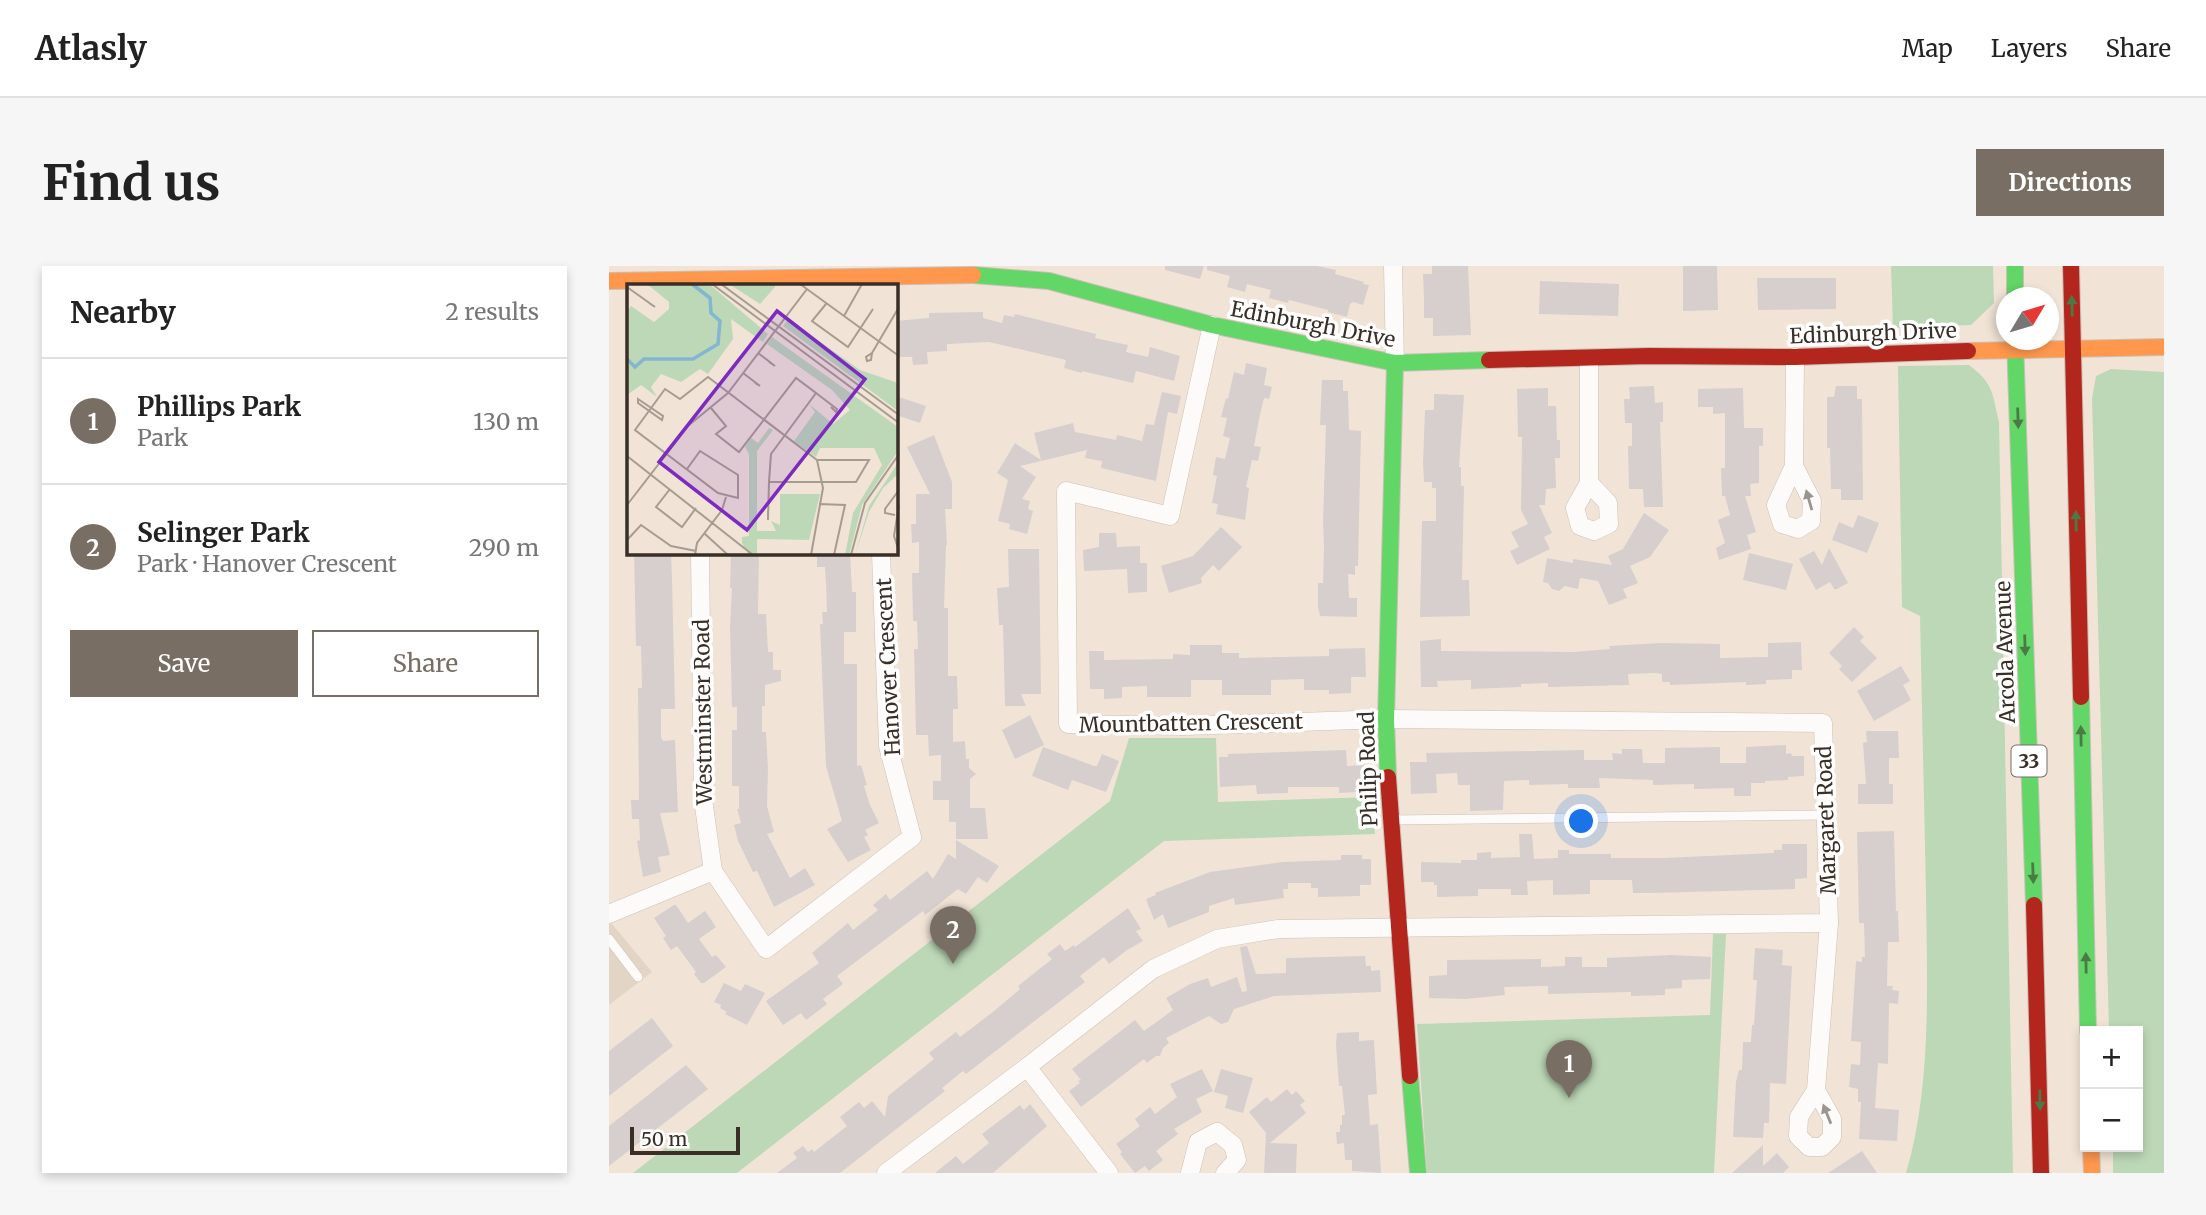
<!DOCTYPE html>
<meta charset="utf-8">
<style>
:root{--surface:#fff;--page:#f6f6f6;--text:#222;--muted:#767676;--line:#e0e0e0;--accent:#796e64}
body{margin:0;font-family:Merriweather,serif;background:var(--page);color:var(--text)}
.controls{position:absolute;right:21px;bottom:21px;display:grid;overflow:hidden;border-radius:0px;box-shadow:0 4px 10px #0003}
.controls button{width:63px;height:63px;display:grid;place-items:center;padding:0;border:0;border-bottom:2px solid var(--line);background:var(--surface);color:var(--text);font:35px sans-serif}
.compass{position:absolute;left:1387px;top:21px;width:63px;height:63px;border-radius:50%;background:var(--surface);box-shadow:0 4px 10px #0003;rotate:52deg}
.scale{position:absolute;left:21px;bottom:18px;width:110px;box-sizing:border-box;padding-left:7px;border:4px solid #392f26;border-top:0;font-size:19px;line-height:24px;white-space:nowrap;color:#392f26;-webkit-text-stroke:5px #fff;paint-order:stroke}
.you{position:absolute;left:973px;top:556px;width:24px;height:24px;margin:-18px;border:5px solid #fff;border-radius:50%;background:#1a73e8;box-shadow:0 0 0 10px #1a73e833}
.badge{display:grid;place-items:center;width:46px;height:46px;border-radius:50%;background:var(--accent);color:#fff;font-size:23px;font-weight:700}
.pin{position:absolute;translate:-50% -58px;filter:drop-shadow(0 2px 4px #0008)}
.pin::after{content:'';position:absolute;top:37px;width:24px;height:21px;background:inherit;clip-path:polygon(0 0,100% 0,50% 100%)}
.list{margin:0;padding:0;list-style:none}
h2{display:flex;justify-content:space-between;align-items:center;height:91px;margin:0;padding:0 28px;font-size:30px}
h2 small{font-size:23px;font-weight:400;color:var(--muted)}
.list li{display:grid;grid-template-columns:46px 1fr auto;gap:21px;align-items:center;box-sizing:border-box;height:126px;padding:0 28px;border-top:2px solid var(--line)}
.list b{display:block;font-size:26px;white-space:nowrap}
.list p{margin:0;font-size:23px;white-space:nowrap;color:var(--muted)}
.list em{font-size:23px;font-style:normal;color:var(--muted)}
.actions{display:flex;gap:14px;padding:21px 28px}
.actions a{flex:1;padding:16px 0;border:2px solid var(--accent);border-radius:0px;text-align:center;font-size:24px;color:var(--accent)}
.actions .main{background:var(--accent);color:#fff}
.map{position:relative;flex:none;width:1555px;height:907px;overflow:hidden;border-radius:0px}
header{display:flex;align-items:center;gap:42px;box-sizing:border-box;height:98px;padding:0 35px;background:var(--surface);border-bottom:2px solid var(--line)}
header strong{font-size:33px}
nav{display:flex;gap:38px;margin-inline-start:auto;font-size:24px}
.intro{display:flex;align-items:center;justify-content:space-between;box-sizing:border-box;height:168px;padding:0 42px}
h1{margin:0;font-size:49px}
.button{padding:18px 32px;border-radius:0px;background:var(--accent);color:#fff;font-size:24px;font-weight:700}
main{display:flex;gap:42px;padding:0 42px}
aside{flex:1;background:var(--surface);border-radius:0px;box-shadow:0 4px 10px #0003}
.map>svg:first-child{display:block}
.commercial{fill:#e2d5c5}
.green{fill:#bdd8b7}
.building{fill:#d7cfce}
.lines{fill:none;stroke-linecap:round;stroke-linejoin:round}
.lane-casing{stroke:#cbc0b6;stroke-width:10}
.street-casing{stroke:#cbc0b6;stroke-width:19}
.fast-casing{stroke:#cbc0b6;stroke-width:18}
.slow-casing{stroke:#cbc0b6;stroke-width:18}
.jam-casing{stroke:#cbc0b6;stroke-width:18}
.lane{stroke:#fdfbf9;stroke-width:9}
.street{stroke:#fdfbf9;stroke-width:18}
.fast{stroke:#63d668;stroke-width:16}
.slow{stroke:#ff974d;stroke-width:16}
.jam{stroke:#b3261e;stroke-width:16}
.oneway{fill:#4c7a44}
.oneway2{fill:#9b9590}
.labels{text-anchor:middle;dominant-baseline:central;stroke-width:7;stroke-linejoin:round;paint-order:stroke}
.shield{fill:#fff;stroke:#746d67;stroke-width:2}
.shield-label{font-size:19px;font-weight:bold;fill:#392f26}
.street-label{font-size:21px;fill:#392f26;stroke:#fff}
.inset-river{fill:none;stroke:#82b6d1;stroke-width:3.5}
.inset-road{fill:none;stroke:#a79c90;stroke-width:2}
.view{fill:#7b2cbf;fill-opacity:0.15;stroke:#7b2cbf;stroke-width:3.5}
.inset-edge{fill:none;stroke:#392f26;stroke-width:3.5}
</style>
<header>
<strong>Atlasly</strong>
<nav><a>Map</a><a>Layers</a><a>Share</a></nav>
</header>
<div class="intro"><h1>Find us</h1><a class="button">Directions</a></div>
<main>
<aside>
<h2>Nearby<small>2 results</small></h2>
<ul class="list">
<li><span class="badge">1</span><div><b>Phillips Park</b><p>Park</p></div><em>130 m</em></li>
<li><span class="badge">2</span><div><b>Selinger Park</b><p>Park · Hanover Crescent</p></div><em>290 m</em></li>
</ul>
<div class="actions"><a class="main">Save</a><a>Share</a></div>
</aside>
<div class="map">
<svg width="1555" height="907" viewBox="0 0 1555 907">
<rect width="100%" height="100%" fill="#f1e4d7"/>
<!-- commercial -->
<polygon class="commercial" points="0,658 3,658 43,706 0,739"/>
<!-- green -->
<g class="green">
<polygon points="1282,0 1384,0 1385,37 1362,59 1284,62"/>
<path d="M1360,99c25,19 23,28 30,57l14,751h-107c26,-87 21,-190 20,-280 -2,-92 -4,-185 -6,-277l-18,-9 -4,-241z"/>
<polygon points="1502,103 1555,106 1555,907 1504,907 1504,881 1529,881 1529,765 1500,765 1483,132 1487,110"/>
<polygon points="520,472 607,472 609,536 763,531 766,568 555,575 128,907 24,907 501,535"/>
<polygon points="1104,668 1117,668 1105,907 818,907 808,758 1101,749"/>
</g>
<!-- building -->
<g class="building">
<polygon points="556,0 595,0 591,13 556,4"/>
<polygon points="598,0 708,0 727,4 726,8 755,16 754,18 760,19 754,39 744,36 741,38 738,51 719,46 719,44 680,34 679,37 660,32 662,24 638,18 636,26 618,21 621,10 598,4"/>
<polygon points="823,0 859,0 862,69 824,70 824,52 815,52 815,32 814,8 823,8"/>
<polygon points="1074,0 1108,0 1109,44 1074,45"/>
<polygon points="1148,12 1227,12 1227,43 1149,44"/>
<polygon points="931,15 1010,18 1009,50 930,48"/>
<polygon points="374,46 374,52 393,57 395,49 405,51 406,48 487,68 486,72 519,79 517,86 539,91 541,81 571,90 565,115 527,105 524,117 473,105 473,107 455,102 457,94 380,76 338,78 338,85 318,86 319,98 304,99 303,91 287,91 287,55 320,52 320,47"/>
<polygon points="637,97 658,102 655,119 663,121 660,133 655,132 650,153 645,180 652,181 649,195 643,194 637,221 640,222 636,254 607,248 609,238 603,237 608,210 604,209 607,191 616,193 621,172 614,170 618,152 612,151 617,132 619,133 625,106 635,109"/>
<polygon points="713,114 734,114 734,125 739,125 740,164 752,165 749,300 746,300 746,309 739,308 740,332 748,332 748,351 711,350 709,341 709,317 714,317 715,282 714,256 717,159 711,159"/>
<polygon points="1045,120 1046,137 1054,136 1054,156 1051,156 1054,241 1035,241 1034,223 1020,223 1019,180 1023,180 1023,157 1016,157 1015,133 1021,133 1020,121"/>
<polygon points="1227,120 1248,120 1248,133 1253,133 1254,234 1232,234 1232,223 1222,223 1221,182 1218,182 1218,131 1225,131"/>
<polygon points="939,122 939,140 947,140 948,174 951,174 951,192 946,192 947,222 937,223 936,239 930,239 943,267 935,271 941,283 908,299 901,285 910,281 902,266 919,258 912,244 913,171 909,171 908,123"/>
<polygon points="1134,122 1135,162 1154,162 1154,180 1150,180 1150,217 1141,218 1142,230 1136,230 1147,266 1138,269 1142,283 1110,294 1107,282 1116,277 1109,254 1121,249 1116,230 1113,230 1112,202 1116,202 1116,147 1104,148 1104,141 1089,141 1089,123"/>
<polygon points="553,126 572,130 568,148 559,146 547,215 492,202 493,195 476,192 478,184 411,200 427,211 413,233 421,235 419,243 424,245 418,268 400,263 401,258 389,255 399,214 388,207 406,177 432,194 425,167 464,157 466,166 507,174 508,169 533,175 537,158 545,159"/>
<polygon points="825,128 855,129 850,201 852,201 852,220 855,220 853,314 860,314 861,350 811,351 813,255 827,255 827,222 823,222 823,216 815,216 814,197 816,144 825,144"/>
<polygon points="287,130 317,140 311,157 287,149"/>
<polygon points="325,169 343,216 343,243 336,243 338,279 337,279 335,342 339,342 339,410 348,410 349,443 344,443 344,476 356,475 357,493 360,493 360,502 367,508 361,513 361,542 376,542 379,573 347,573 347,556 340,556 340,534 324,534 324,515 332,515 332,489 320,490 319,469 307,469 305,383 309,383 308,355 304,355 303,307 310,307 310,276 303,277 302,258 307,258 307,228 321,228 298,181"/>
<polygon points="1035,247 1060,264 1041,291 1021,300 1029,317 1014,323 1018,332 1000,339 989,315 971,312 969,323 956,320 950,325 943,323 939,317 934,316 938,292 964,297 964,293 1003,299 999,290 1014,283"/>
<polygon points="1249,249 1270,257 1258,287 1223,274 1230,256 1244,262"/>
<polygon points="612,261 633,281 610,305 604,299 592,312 593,317 560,327 552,300 584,290"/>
<polygon points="490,267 507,267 508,281 531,280 531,297 538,297 538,326 519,327 518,303 475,305 474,284 490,281"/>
<polygon points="1220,282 1239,317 1226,324 1221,316 1207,324 1190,293 1205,285 1213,299"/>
<polygon points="399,283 430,283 432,428 412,428 417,440 396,440 394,359 390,359 388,322 400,321"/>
<polygon points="25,287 62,289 63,311 66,443 52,443 52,471 54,475 66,474 69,546 51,547 61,589 49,591 52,606 34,611 28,575 31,574 30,553 23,553 22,534 30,534 29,422 33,422 32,380 27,380"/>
<polygon points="122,287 150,287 149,348 157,348 159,386 164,386 164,404 172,404 172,415 156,419 156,440 153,440 153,466 157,466 159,503 158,540 165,566 158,568 181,612 196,602 206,619 165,641 148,605 144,606 129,575 125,559 132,557 128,543 130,543 130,520 123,520 123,464 128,464 128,441 123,441 121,361 123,322 121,322"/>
<polygon points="208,287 241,287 243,326 247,326 247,366 235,366 235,398 248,398 248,500 252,499 258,519 255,520 261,539 270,557 256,564 259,569 255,571 262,584 239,596 218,563 233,555 217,500 211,358 214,358 213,346 218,346 217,318 216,301 208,301"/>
<polygon points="1140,287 1184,298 1177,324 1134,314"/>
<polygon points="1245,361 1255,371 1251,375 1268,392 1243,416 1230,403 1233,400 1220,387"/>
<polygon points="832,373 832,385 965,386 1001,383 1000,380 1052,377 1111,378 1111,392 1159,391 1159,377 1192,376 1193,404 1183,404 1183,413 1157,414 1157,418 1137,419 1137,416 1061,419 1061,416 1053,416 1053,408 1046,407 1019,408 1020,419 939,421 939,417 912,418 912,421 862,423 862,414 828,415 829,421 812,421 811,375"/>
<polygon points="581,379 613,379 613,387 630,387 630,392 720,390 720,383 756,382 757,411 742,411 742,427 720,428 720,424 695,424 695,413 662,414 662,429 613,429 613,414 582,414 582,431 538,431 538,420 513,421 513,432 495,433 495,423 481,423 480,385 495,385 495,394 564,393 564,388 581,389"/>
<polygon points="1292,400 1301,415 1294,419 1302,434 1265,455 1248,425"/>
<polygon points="421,449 435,479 406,493 393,464"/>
<polygon points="1257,465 1289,465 1290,492 1280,492 1280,518 1284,518 1284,538 1249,538 1249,518 1257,518 1254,477 1258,476"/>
<polygon points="1177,479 1177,488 1182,487 1183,490 1195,490 1195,510 1179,511 1179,514 1156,515 1156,517 1142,517 1142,530 1125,530 1125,522 1085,523 1085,518 1044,519 1044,514 990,512 991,522 959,522 959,518 920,519 920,514 895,515 894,544 861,545 861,519 849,519 848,507 827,508 828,527 802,528 801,496 818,496 817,487 975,484 975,494 1004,494 1003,487 1013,488 1013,483 1033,483 1034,497 1056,497 1056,482 1111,481 1111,497 1137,497 1137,481"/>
<polygon points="434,481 485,500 488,500 493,488 510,495 497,526 463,514 459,524 423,510"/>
<polygon points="737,484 738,500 756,499 757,519 748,520 748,526 730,527 730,521 679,521 679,527 648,528 647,519 611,521 610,491 619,491 619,488"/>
<polygon points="1285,565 1287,645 1289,645 1290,676 1279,676 1278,720 1284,720 1283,724 1290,725 1289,738 1280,737 1279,798 1269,797 1266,842 1290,844 1288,875 1250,873 1252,836 1249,836 1249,823 1240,821 1242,798 1251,799 1252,776 1242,775 1247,695 1253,696 1253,691 1256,691 1255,657 1250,657 1248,566"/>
<polygon points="910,568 923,568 925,593 949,592 949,584 960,584 960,588 1002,588 1002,592 1055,592 1165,587 1165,584 1173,584 1173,578 1198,578 1198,612 1186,613 1186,623 1042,627 1024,627 1023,614 981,614 981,628 944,629 944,614 918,615 919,629 902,629 902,623 869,623 869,630 828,631 828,619 825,619 825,616 812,616 812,596 852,597 852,594 868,594 868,587 882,586 882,592 911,591"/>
<polygon points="347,574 390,600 378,617 369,611 357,628 349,623 316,649 314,645 228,710 234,718 214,733 218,738 197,754 192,747 174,759 157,735 210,697 203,687 239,657 244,664 269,644 264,639 277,628 281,634 318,605 324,613 339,588 347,593"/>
<polygon points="732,589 753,589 753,593 762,593 762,619 751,619 751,630 709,631 709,622 702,622 702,617 679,617 679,623 674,623 675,632 626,639 625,632 600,640 600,646 559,662 554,648 545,654 537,633 547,629 546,627 601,606 674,596 732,594"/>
<polygon points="65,639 67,639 79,657 96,645 107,661 90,673 103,691 107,689 117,701 95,717 92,717 85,708 87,706 68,680 62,684 54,672 57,670 45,652"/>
<polygon points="519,642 532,663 527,665 534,675 518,684 500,698 495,691 471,710 476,716 357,808 354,805 333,822 336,825 231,907 168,907 188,892 184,887 194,880 199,886 203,883 205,886 238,860 231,851 250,836 255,842 263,835 276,851 279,830 325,793 320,787 347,766 351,771 384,746 411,723 409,720 443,693 438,688 451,678 456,685 465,679 466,681"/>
<polygon points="638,680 647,708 677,707 677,692 756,690 757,700 762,700 762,705 771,704 772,726 665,730 625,743 619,756 612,758 600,750 557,772 560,777 554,782 551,790 547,790 538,797 535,793 472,841 460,825 471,817 469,815 472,814 463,803 526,754 535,765 564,744 557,732 581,718 599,712 602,721 628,711 633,726 638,725 631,681"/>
<polygon points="1146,682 1174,684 1173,699 1183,700 1177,818 1161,817 1160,857 1155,857 1154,872 1124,871 1127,816 1130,804 1133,804 1134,776 1142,776 1143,759 1145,759 1148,714 1144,714"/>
<polygon points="1062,689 1102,691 1101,713 1073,714 1073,722 1056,723 1056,729 1022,730 1022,726 939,728 939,720 895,721 896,729 856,733 820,732 820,710 838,709 838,694 932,693 932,701 956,700 956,691 973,691 973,701 998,701 998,692"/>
<polygon points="115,717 132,725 136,718 156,727 138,759 116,748 118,746 111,742 112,739 105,736"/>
<polygon points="43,752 64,780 0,830 0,785"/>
<polygon points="750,766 750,775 765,774 768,828 759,829 761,859 769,858 772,907 743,905 743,894 736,894 735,877 728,878 727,866 731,866 731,859 733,859 733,849 736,849 733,820 730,820 727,778 728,767"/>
<polygon points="77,799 99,823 0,900 0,860"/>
<polygon points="593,803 604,825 587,833 593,846 565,863 569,868 547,885 554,894 540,905 536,900 526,907 511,888 513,886 507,878 531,860 526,853 541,841 546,848 568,831 561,818"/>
<polygon points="612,803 644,812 634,847 616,842 619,830 605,826"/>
<polygon points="678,823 683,829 687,825 696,835 691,839 697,847 661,877 688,878 687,907 655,907 657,867 640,846 658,831 662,836"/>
<polygon points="421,838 438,860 384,907 326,907 347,890 354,898 380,877 373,868 411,839 415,844"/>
<polygon points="1154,879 1154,900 1168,887 1180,901 1174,907 1123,907"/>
<polygon points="1253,885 1268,907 1219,907"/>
</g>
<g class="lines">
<defs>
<g id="lane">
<polyline points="781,554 1217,549"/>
<polyline points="0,673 29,711"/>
</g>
<g id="street">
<polyline points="784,0 786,97"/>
<polyline points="1185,200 1203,235 1202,255 1189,263 1173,258 1167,239 1185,200 1186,91"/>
<polyline points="980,217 999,237 1000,258 985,265 971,260 966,242 980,217 980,93"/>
<polyline points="91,287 94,533 104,605 157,683 303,571 279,480 272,287"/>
<polyline points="0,648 104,605"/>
<polyline points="1207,824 1223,853 1223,871 1213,881 1200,881 1189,870 1190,851 1207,824 1220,657"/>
<polyline points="277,907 418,801"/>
<polyline points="500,907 418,801 544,703 608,673 669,663 1220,657 1214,457 777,453 575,460 459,458 457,225 561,250 603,59"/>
<polyline points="581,907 589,876 608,866 624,879 628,894 616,907"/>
</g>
<g id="fast">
<polyline points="1406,0 1406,32"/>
<polyline points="364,9 440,15 603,59 786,97 880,94"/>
<polyline points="1406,74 1425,639"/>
<polyline points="1472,431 1479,765"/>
<polyline points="779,511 777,453 786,97"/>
<polyline points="801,810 809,907"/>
</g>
<g id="slow">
<polyline points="0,15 364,9"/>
<polyline points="1359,85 1555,81"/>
<polyline points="1482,881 1483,907"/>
</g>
<g id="jam">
<polyline points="1462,0 1472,431"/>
<polyline points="880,94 1040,90 1186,91 1359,85"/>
<polyline points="779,511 801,810"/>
<polyline points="1425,639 1432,907"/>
</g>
</defs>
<!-- lane casing -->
<use href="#lane" class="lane-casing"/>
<!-- street casing -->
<use href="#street" class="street-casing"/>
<!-- fast casing -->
<use href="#fast" class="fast-casing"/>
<!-- slow casing -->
<use href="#slow" class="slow-casing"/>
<!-- jam casing -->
<use href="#jam" class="jam-casing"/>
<!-- lane -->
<use href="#lane" class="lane"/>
<!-- street -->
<use href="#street" class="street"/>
<!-- fast -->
<use href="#fast" class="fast"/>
<!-- slow -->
<use href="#slow" class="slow"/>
<!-- jam -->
<use href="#jam" class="jam"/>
</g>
<!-- one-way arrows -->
<defs><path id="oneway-solid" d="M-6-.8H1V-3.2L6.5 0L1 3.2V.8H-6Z" transform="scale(1.75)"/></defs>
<g class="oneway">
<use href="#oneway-solid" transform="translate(1463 40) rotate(-92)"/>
<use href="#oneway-solid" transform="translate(1409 152) rotate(88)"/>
<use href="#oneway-solid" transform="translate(1467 255) rotate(-91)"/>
<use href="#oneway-solid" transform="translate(1416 379) rotate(88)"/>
<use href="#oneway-solid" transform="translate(1472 470) rotate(-91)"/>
<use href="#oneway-solid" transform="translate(1424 607) rotate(88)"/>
<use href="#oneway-solid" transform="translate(1477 697) rotate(-91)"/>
<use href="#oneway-solid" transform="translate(1431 834) rotate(89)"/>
</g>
<g class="oneway2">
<use href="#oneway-solid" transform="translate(1200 234) rotate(-106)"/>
<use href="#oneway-solid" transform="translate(1218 848) rotate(-112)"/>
</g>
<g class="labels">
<!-- shield labels -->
<rect class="shield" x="1402.5" y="479.5" width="35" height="31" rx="5"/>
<g class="shield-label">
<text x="1420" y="495">33</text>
</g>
<!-- street labels -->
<g class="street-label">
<text transform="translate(704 58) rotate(11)">Edinburgh Drive</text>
<text transform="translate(1264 67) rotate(-2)">Edinburgh Drive</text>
<text transform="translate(1396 386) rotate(-92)">Arcola Avenue</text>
<text transform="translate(279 401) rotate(-93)">Hanover Crescent</text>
<text transform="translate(94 446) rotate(-91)">Westminster Road</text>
<text transform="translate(582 457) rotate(-1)">Mountbatten Crescent</text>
<text transform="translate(759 503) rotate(-92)">Philip Road</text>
<text transform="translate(1217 554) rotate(-92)">Margaret Road</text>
</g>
</g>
<!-- overview -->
<g transform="translate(18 18)">
<rect width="271" height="271" fill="#f1e4d7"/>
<path d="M20,0h62l59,50 -5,8 -32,-23 2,20 -25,35 -8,-5 -19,13 -20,-8 -10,13 6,10 -16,-12 -14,10v-84l4,-5 23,16 15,-13v-7zM102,0h46v3l-15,17zM161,35l72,51 38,13v28l-115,-85zM145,53l126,90v24l-36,54 -13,50h-4l8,-42 29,-48 -8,-17h-54l-4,9 -22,-16 21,-29 -6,-8 24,20 17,-14 -18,-20 -65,-46zM142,144l4,2 -16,21v80h19l-5,-10 9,4v-31h40l-11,46 -52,-1v16h-8l-7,-12v-6l7,-1v-82l-4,-7 6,-9 7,5zM271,179v11l-15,14 -14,24 -14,43 14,-49z" fill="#bdd8b7"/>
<path class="inset-river" d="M0,75l8,8 9,-8h49l25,-15 2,-23 -9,-8 -1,-15 -18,-14"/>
<path class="inset-road" d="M85,0l187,139M94,0l178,131M173,0l99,72M0,3l28,20 -6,-4M199,20l-14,17 36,26 25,-38M217,32l18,-32M131,69l17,13 -6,-4M245,69l27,-46M245,69l-1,7 -4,1 -1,-4zM116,89l17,13 -5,-3M189,109l21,16 -1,3 -5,-5M11,115l25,17 -1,4 -24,-17zM84,124l15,18 -10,8 23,18 57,-74 20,15 -45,61 -2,28h87l13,-22h-52M0,172l126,99M60,185l13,-18 38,24v23l-20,-5 -83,-63 30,-41 15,10 28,-22 109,83 6,28 -12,67M43,205l-14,18 26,20 14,-19M192,220l26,1 -11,50M0,221l62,-80 39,-32 79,-104M272,221l-5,31 5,15M141,227v9l1,-38M268,231l-10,-2v-4l14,-19M78,250l23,21M0,256l14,-15 30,21 25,5M68,271l2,-12 25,-33 4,-13M224,271l14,-52 34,-49"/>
<path class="view" d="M150,27l88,68 -118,151 -88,-68z"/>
<rect width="271" height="271" class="inset-edge"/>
</g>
</svg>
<div class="controls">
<button>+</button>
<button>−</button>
</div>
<svg class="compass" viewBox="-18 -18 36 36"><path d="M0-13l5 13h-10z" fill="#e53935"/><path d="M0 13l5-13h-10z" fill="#767676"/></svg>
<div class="scale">50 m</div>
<div class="you"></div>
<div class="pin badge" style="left:960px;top:832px">1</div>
<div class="pin badge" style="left:344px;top:698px">2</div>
</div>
</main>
